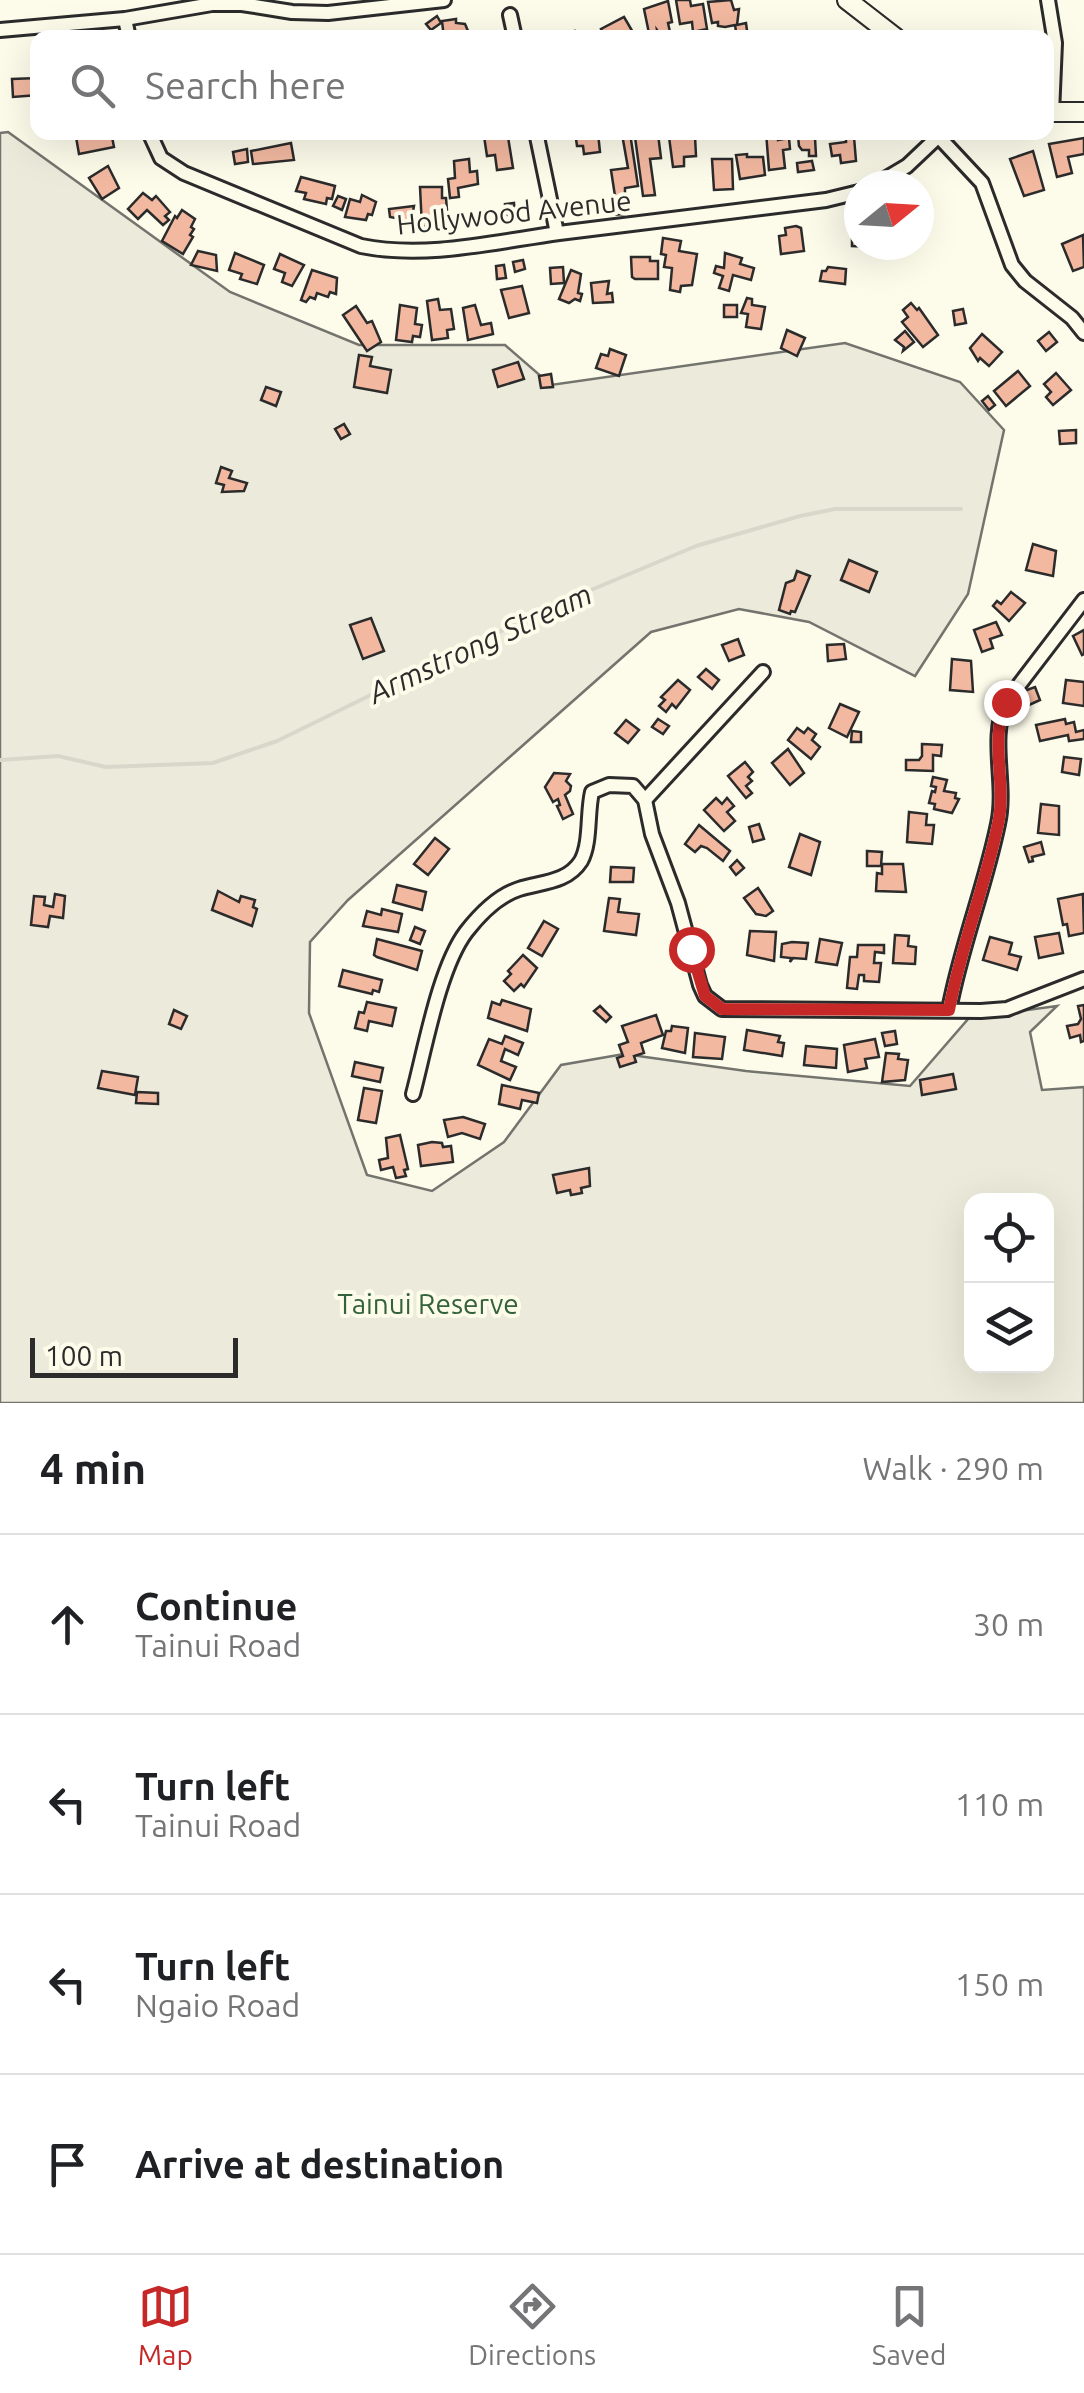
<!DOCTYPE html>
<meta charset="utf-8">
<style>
:root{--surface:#fff;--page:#f2f2f2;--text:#202124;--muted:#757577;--line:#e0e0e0;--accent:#c62828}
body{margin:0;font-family:Ubuntu,sans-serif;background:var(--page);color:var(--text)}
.controls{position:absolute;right:30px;bottom:30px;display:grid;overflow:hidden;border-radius:20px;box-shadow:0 10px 40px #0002}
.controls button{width:90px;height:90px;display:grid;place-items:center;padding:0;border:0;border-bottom:2px solid var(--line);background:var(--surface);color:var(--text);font:50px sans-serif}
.compass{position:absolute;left:844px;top:170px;width:90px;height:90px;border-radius:50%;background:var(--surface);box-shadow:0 10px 40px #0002;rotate:72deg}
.scale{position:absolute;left:30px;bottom:25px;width:208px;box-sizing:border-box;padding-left:10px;border:5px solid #2b2b2b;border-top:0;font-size:28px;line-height:35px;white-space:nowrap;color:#2b2b2b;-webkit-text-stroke:8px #fdfbea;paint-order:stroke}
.stop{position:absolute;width:30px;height:30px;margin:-22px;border:8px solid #c62828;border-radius:50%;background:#fff}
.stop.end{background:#c62828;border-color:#fff;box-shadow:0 2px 10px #0008}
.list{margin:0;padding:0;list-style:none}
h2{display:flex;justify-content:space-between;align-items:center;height:130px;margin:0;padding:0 40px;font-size:42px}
h2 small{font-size:32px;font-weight:400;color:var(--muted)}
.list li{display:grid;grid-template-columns:65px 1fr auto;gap:30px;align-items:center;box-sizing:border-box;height:180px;padding:0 40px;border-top:2px solid var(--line)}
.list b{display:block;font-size:38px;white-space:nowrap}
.list p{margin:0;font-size:32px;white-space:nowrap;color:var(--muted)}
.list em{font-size:32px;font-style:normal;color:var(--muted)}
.icon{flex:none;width:55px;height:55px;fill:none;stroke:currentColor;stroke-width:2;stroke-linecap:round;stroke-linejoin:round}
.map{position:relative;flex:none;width:1084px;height:1403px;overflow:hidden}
.search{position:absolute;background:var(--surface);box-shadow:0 10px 40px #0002;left:30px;right:30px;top:30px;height:110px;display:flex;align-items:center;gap:25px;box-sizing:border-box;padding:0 35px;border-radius:20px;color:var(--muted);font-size:38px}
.sheet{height:850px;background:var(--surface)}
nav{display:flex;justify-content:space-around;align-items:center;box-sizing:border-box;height:140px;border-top:2px solid var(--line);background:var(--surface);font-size:28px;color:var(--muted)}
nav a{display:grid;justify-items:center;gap:5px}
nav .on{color:var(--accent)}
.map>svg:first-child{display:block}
.green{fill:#ecebdb;stroke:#74746e;stroke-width:2.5;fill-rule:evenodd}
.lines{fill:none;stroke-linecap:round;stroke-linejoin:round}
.stream{stroke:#d8d7c9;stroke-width:4}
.building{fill:#f2b8a0;stroke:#2b2b2b;stroke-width:2.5}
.street-casing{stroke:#2b2b2b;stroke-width:18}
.secondary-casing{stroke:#2b2b2b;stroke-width:22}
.street{stroke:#fdfbea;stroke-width:12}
.secondary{stroke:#fdfbea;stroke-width:18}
.route{stroke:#c62828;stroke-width:12}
.labels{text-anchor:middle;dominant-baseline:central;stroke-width:8;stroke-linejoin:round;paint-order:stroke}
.street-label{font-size:28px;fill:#2b2b2b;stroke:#fdfbea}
.park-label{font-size:28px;fill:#34623c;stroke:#fdfbea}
.water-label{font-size:30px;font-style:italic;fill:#2b2b2b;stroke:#fdfbea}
</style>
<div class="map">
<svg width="1084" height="1403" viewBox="0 0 1084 1403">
<rect width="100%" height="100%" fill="#fdfbea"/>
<!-- green -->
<path class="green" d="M8,132l222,160 129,53h146l46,40 294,-42 115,39 44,48 -36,164 -53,82 -106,-54 -70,-13 -88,23 -303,268 -38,42 -1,71 58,162 65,16 72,-49 57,-77 63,-11 122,17 164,15 59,-68 88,-12 -27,26 12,58 42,-3v316h-1084v-1270zM972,1200h74v166h-74z"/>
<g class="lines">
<!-- stream -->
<polyline class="stream" points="0,760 58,756 106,767 213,763 277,741 548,608 696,546 800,516 835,509 961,509"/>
</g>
<!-- building -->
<g class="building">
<polygon points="676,0 690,0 691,6 703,4 707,29 693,32 692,22 680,24"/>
<polygon points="731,0 734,10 739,9 737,25 746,23 748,38 737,38 735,25 725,27 718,26 718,22 712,23 708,2"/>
<polygon points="668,1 672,22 668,23 670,32 660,34 657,30 658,38 650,38 644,9"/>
<polygon points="437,16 441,23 431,30 426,24"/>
<polygon points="624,17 634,34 629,38 606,38 601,29"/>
<polygon points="456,19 456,23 465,24 471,38 444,38 442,21"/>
<polygon points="575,31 576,38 550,38 550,35"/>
<polygon points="784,32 791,38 758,38 758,37"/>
<polygon points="38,78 38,95 13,97 12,79"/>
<polygon points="99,132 111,132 114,147 79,154 76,137"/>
<polygon points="575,132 598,133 600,152 584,154 583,146 577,146"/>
<polygon points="766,132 777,132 778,140 789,138 790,149 783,150 785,168 769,170"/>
<polygon points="630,133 638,186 625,188 625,214 611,215 609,197 615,196 611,170 628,168 622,134"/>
<polygon points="501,134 502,138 508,137 513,168 497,170 495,155 487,156 484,136"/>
<polygon points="658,134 661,158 650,159 655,195 643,196 635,137"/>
<polygon points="807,135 808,138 815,138 816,156 809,156 809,150 802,150 799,146 798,136"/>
<polygon points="695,136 696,156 684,157 684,166 673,167 669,137"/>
<polygon points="854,137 856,161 841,163 840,155 832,156 830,144 846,142 846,138"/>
<polygon points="1084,138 1084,154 1068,157 1072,173 1057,177 1049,144"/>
<polygon points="291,143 294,160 253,164 251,151"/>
<polygon points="247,149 248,162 235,164 233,152"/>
<polygon points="1033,151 1044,190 1024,196 1010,159"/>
<polygon points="747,154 747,157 763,157 765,175 740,179 736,155"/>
<polygon points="469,159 470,172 477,171 478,184 458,188 459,197 450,198 448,179 455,178 454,161"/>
<polygon points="712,159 732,159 733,189 714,190"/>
<polygon points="812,161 814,170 798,172 797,163"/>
<polygon points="108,166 119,188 102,199 89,178"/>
<polygon points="301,177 335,186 332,199 327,198 326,204 304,199 306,193 296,191"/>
<polygon points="420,187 442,187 442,198 446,198 447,210 442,225 422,227"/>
<polygon points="143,193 152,200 156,196 170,212 165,216 169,220 163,225 147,210 138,219 128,209"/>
<polygon points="362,195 376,202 372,215 368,214 366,220 345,217 350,199 360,202"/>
<polygon points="338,196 346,199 342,210 333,206"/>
<polygon points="514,203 515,215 505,215 505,204"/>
<polygon points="414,206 411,221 402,222 401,219 390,217 389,209"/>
<polygon points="182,210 195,219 191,227 194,229 190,235 193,237 183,254 162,241 175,216 177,218"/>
<polygon points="796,226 801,228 804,251 781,254 779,236 786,235 785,228"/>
<polygon points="859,229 859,245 872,247 852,246 852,232 859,233"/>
<polygon points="1083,235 1084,267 1073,271 1062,244"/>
<polygon points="663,238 681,241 679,251 697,254 692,285 681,286 680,292 670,290 672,268 664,267 666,255 661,254"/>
<polygon points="198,251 216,255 217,271 191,265"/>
<polygon points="235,253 264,265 257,284 240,279 242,274 229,270"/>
<polygon points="725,253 742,258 740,264 754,268 751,280 733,275 729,291 719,288 723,276 714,273 716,266 724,268"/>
<polygon points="280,254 304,265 292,286 282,282 285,273 274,269"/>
<polygon points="631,257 650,257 650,261 658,261 658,279 635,279 632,277"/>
<polygon points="523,260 525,269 515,272 513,262"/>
<polygon points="504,265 506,278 497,279 496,266"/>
<polygon points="563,267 564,283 551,284 550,268"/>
<polygon points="828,267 846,269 845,284 820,281 822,271 826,271"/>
<polygon points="312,270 337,278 336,294 330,292 328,297 317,293 315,299 310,297 306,302 301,300"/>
<polygon points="571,270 581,274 578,293 582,294 580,301 575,299 569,303 559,299"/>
<polygon points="609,281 607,294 612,293 613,302 593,303 591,283"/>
<polygon points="522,286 529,313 509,318 501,290"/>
<polygon points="747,298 752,299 752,305 765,307 761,329 746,327 748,314 741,313"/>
<polygon points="438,299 440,310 451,309 454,329 447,330 448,338 432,340 427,301"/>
<polygon points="911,303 917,310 919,308 938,335 923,347 902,322 908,317 903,310"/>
<polygon points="400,305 417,308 415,324 422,325 420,337 413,336 412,342 396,340"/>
<polygon points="475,305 481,325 491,323 493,334 468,340 463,308"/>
<rect x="724" y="305" width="13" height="12"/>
<polygon points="356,306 367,323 372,321 381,342 367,351 343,315"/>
<polygon points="963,309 966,323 955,325 953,311"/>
<polygon points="787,330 805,338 797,356 781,348"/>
<polygon points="905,331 914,342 903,351 904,347 895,340"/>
<polygon points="1049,332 1057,342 1046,351 1038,341"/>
<polygon points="982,334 1002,352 989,366 980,358 978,361 970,348"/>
<polygon points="610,349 626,355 619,376 596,368 601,354 608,356"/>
<polygon points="359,355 372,357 370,366 391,370 387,393 354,387"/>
<polygon points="518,362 524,379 498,387 493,370"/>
<polygon points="1018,371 1030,386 1006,406 994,391"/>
<polygon points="1056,373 1071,390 1053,405 1046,397 1051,392 1044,384"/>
<polygon points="551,374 553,387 541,388 539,376"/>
<polygon points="266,387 281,392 276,406 261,400"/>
<polygon points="988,396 995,405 989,410 982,401"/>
<polygon points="344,424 350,434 341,439 335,429"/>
<polygon points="1076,430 1076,443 1060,444 1059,431"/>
<polygon points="221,467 232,471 229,478 247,483 244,491 222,492 224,485 216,483"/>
<polygon points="1033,544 1056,551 1053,576 1026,570"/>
<polygon points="849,560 877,572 869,592 841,580"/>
<polygon points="797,571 810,576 795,612 791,611 790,614 779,610 786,583 794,580"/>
<polygon points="1011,592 1025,603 1009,621 993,606 997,601 1001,604"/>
<polygon points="371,618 384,651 363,659 350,625"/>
<polygon points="996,622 1002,635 990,639 993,648 982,652 974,630"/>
<polygon points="1084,630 1084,654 1082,655 1073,636"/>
<polygon points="738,639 744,655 729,661 722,645"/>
<polygon points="844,644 846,659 828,661 827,645"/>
<polygon points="952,659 971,661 973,692 950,690"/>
<polygon points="706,669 719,680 712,689 698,677"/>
<polygon points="678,680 690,690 676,708 672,704 666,712 659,706 665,700 661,697"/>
<polygon points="1066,680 1084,682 1084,706 1063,703"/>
<polygon points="1035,687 1040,700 1029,705 1024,691"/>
<polygon points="840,704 859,712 847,737 829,728"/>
<polygon points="658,719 669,726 663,734 652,727"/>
<polygon points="1065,719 1066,724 1074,722 1076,732 1084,730 1084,739 1069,741 1068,735 1040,741 1036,725"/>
<polygon points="626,720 639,730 628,743 615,733"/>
<polygon points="797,728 804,733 808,728 816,734 812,740 820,747 811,759 788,740"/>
<polygon points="852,731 861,732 861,742 851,742"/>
<polygon points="922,744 942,745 941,756 933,755 933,771 906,770 906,760 919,760 922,756"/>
<polygon points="788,749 804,773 790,785 772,763"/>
<polygon points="1064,757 1081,759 1079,775 1062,772"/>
<polygon points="745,762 753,772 748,777 752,781 746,786 752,793 746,798 728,776"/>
<polygon points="554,773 570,774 566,781 571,786 570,791 565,795 573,814 563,819 557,806 560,805 558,799 553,802 545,787"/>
<polygon points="933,777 947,780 944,791 956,793 955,798 959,799 952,813 934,809 935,804 929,803 932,791 935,792 936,787 931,786"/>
<polygon points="716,798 722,804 727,798 734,806 727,812 735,821 724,831 704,810"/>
<polygon points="1041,804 1059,806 1059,835 1038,833"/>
<polygon points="909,812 927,814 926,825 934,825 932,844 907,842"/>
<polygon points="759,824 764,839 753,842 749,827"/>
<polygon points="699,825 730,851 723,861 707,848 701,846 695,852 685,844"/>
<polygon points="800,834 820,842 811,875 789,867"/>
<polygon points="435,838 449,849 428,875 414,864"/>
<polygon points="1041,842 1044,854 1032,857 1033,861 1029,862 1024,847"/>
<polygon points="867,851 882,852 881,866 867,866"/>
<polygon points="737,860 744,868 736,875 730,867"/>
<polygon points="882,864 903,864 906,892 876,891 877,873 882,874"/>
<polygon points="611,867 634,868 633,882 610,882"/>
<polygon points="397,885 426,892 422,910 393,902"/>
<polygon points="758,888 773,911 766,916 756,914 744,898"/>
<polygon points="218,891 239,902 241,896 255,900 253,907 257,909 252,926 212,910"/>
<polygon points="55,894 65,896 63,918 50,916 48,927 31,925 34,896 45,897 44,905 53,907"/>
<polygon points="1083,894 1084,933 1069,936 1067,924 1063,925 1058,899"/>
<polygon points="609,898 620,899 618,912 639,914 636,935 604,931"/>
<polygon points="382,909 402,914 398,932 363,926 367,911 381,915"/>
<polygon points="544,921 558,929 542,956 528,948"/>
<polygon points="415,927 425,931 420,944 410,940"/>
<polygon points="750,931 776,932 774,961 747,955"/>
<polygon points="1059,933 1063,953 1039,958 1035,937"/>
<polygon points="895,935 909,936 908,946 916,947 915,964 893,963"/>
<polygon points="990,937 1012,943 1009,954 1021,957 1017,970 983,960"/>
<polygon points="377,939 422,951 417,970 377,957 374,955"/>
<polygon points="820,939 842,943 837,965 816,962"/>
<polygon points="792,942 808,943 806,959 793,958 790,962 791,958 781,957 782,944"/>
<polygon points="858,945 884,945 884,953 875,952 874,963 881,963 879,982 864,981 864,975 859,975 857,989 847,988 850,957 857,957"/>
<polygon points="523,955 537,968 524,987 521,984 514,991 504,981 511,974 508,971"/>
<polygon points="343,970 382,980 379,992 373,990 372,994 339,986"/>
<polygon points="502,1000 531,1009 527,1031 488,1018 492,1002 500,1005"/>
<polygon points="367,1002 396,1008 392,1026 369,1021 367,1031 355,1028 359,1012 364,1013"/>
<polygon points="1084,1005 1084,1041 1081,1042 1080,1035 1070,1038 1067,1026 1078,1024 1081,1019 1078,1006"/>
<polygon points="600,1006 611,1017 606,1022 594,1011"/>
<polygon points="174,1010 187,1016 181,1029 169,1024"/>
<polygon points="656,1015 663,1035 641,1043 644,1053 634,1056 636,1062 620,1067 617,1058 623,1056 619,1045 628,1042 622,1026"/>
<polygon points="672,1026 688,1028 685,1053 662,1048 666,1031 671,1031"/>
<polygon points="747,1030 780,1036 778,1042 784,1043 782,1056 744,1050"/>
<polygon points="895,1031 897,1044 885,1046 882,1033"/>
<polygon points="695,1033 725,1037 722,1059 693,1057"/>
<polygon points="505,1036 523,1043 518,1055 505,1049 501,1061 516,1067 510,1080 478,1065 489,1039 502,1044"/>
<polygon points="875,1039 879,1057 865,1059 867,1068 848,1072 844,1045"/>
<polygon points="806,1046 837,1049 836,1068 804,1065"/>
<polygon points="886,1053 899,1054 898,1059 908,1060 905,1080 882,1082"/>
<polygon points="355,1062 383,1068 380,1082 352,1076"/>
<polygon points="102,1071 138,1077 135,1095 98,1088"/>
<polygon points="953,1074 956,1089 922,1095 920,1080"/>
<polygon points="502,1085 539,1093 537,1103 522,1100 520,1109 499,1104"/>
<polygon points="364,1088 382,1091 376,1123 358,1120"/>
<polygon points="137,1092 158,1093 158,1104 136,1103"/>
<polygon points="463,1117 485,1124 480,1139 462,1133 448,1137 444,1120"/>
<polygon points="400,1135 408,1169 404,1170 406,1176 396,1178 393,1167 381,1170 379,1160 388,1158 386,1138"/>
<polygon points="432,1142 442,1143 443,1147 451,1146 453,1162 421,1166 418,1145"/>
<polygon points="589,1168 590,1186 581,1188 582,1193 571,1195 570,1190 557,1193 553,1175"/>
</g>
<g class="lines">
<defs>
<g id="street">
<polyline points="1048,0 1055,43 1052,113"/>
<polyline points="510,15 515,38"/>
<polyline points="125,19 129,38"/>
<polyline points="0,30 125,19 212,4 242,4 292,12 328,13 444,0"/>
<path d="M149,132l12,26 23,15 177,73c65,13 133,-4 198,-13 89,-11 178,-22 267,-33l33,-8"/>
<polyline points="536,132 557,233"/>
<polyline points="939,137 982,183 1012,265 1025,281 1072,318 1084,333"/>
<polyline points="875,185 907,166 943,132"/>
<polyline points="645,800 763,672"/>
<path d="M949,1010c12,-64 36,-123 49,-186 9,-40 -9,-84 8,-122l78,-102"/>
<path d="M413,1094c12,-45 26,-126 53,-162 14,-18 31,-36 53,-43 22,-7 48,-6 62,-28 10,-18 6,-48 11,-69l17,-7 24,1 12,14 7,34 26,69 22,82 5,11 17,13 259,2 26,-2 77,-30"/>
</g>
<g id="secondary">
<polyline points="847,0 896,38"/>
<polyline points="1046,112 1084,112"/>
</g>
</defs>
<!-- street casing -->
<use href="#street" class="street-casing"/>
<!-- secondary casing -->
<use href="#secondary" class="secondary-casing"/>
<!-- street -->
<use href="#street" class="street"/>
<!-- secondary -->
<use href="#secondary" class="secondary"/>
</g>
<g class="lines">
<!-- route -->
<path class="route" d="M691,949l14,47 17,13 227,1c12,-64 36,-123 49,-186 9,-40 -9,-84 8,-122"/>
</g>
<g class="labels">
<!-- street labels -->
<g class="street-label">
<text transform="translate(514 212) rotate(-6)">Hollywood Avenue</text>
</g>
<!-- park labels -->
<g class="park-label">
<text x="428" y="1303">Tainui Reserve</text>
</g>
<!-- water labels -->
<g class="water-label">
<text transform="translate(480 643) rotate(-25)">Armstrong Stream</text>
</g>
</g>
</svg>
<div class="controls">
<button><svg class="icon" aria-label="locate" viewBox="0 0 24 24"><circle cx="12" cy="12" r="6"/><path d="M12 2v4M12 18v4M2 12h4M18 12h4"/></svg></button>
<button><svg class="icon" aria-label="layers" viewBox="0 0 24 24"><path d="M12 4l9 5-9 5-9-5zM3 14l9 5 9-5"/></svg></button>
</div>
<svg class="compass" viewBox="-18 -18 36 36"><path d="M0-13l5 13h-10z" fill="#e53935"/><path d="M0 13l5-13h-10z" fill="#757577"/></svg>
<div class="scale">100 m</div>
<div class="stop" style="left:691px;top:949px"></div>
<div class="stop end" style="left:1006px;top:702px"></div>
<div class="search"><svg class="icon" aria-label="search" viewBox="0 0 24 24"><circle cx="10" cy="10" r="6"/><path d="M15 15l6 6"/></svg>Search here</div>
</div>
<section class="sheet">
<h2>4 min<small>Walk · 290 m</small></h2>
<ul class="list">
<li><svg class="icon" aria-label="ahead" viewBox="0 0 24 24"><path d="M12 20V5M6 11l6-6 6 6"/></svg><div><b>Continue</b><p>Tainui Road</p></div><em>30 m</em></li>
<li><svg class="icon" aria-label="left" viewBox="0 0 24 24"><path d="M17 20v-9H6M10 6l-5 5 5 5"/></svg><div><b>Turn left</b><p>Tainui Road</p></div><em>110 m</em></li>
<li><svg class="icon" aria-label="left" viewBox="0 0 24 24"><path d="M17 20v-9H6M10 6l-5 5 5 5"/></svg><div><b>Turn left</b><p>Ngaio Road</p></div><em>150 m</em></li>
<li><svg class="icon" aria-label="arrive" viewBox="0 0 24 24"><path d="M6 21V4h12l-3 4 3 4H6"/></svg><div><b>Arrive at destination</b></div></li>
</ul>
</section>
<nav>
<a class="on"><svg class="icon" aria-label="map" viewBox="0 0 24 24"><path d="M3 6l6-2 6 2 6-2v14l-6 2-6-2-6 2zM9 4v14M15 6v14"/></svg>Map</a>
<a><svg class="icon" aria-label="directions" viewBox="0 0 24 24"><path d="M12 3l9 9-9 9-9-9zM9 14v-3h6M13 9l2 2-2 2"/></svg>Directions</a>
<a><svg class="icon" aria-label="saved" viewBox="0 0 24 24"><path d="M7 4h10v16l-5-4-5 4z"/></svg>Saved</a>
</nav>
